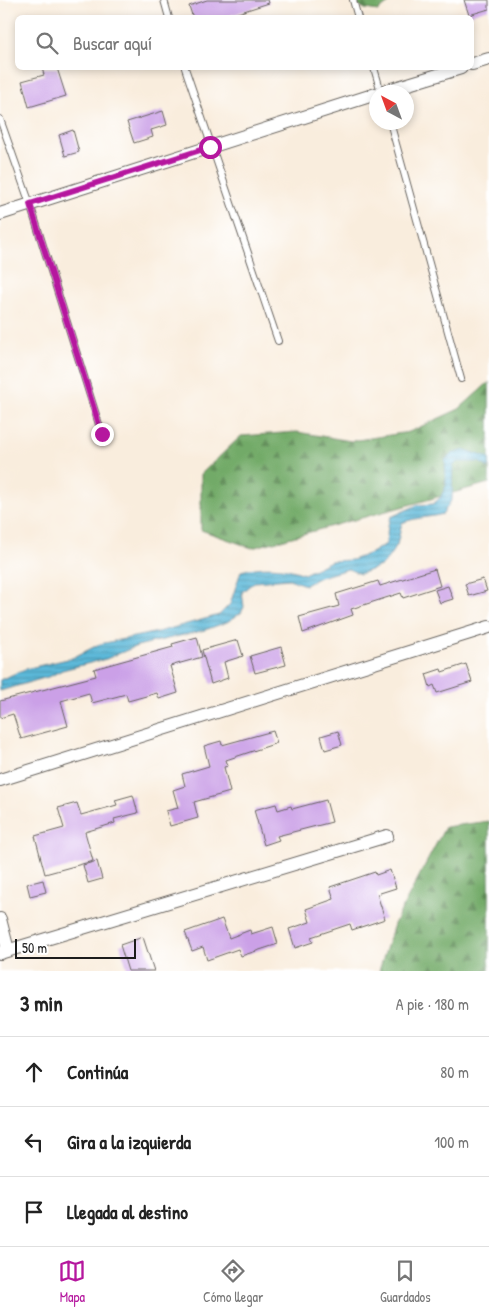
<!DOCTYPE html>
<html lang="es">
<meta charset="utf-8">
<style>
:root{--surface:#fff;--page:#f2f2f2;--text:#222;--muted:#767676;--line:#e0e0e0;--accent:#b5179e}
body{margin:0;font-family:"Patrick Hand",sans-serif;background:var(--page);color:var(--text)}
.compass{position:absolute;left:369px;top:85px;width:45px;height:45px;border-radius:50%;background:var(--surface);box-shadow:0 2px 8px #0003;rotate:319deg}
.scale{position:absolute;left:15px;bottom:12px;width:121px;box-sizing:border-box;padding-left:5px;border:2px solid #1c1c1c;border-top:0;font-size:14px;line-height:18px;white-space:nowrap;color:#1c1c1c;-webkit-text-stroke:4px #fff;paint-order:stroke}
.stop{position:absolute;width:15px;height:15px;margin:-11px;border:4px solid #b5179e;border-radius:50%;background:#fff}
.stop.end{background:#b5179e;border-color:#fff;box-shadow:0 1px 5px #0008}
.list{margin:0;padding:0;list-style:none}
h2{display:flex;justify-content:space-between;align-items:center;height:65px;margin:0;padding:0 20px;font-size:21px}
h2 small{font-size:16px;font-weight:400;color:var(--muted)}
.list li{display:grid;grid-template-columns:32px 1fr auto;gap:15px;align-items:center;box-sizing:border-box;height:70px;padding:0 20px;border-top:1px solid var(--line)}
.list b{display:block;font-size:19px;white-space:nowrap}
.list em{font-size:16px;font-style:normal;color:var(--muted)}
.icon{flex:none;width:28px;height:28px;fill:none;stroke:currentColor;stroke-width:2;stroke-linecap:round;stroke-linejoin:round}
.map{position:relative;flex:none;width:489px;height:971px;overflow:hidden}
.search{position:absolute;background:var(--surface);box-shadow:0 2px 8px #0003;left:15px;right:15px;top:15px;height:55px;display:flex;align-items:center;gap:12px;box-sizing:border-box;padding:0 18px;border-radius:8px;color:var(--muted);font-size:19px}
.sheet{height:275px;background:var(--surface)}
nav{display:flex;justify-content:space-around;align-items:center;box-sizing:border-box;height:70px;border-top:1px solid var(--line);background:var(--surface);font-size:14px;color:var(--muted)}
nav a{display:grid;justify-items:center;gap:2px}
nav .on{color:var(--accent)}
.map>svg:first-child{display:block}
.forest{fill:url(#forest-firs);stroke:#476342}
.water{fill:url(#water-rules);stroke:#3c6a7a}
.building{fill:#cba0e7}
.lines{fill:none;stroke-linecap:round;stroke-linejoin:round}
.service-casing{stroke:#696560;stroke-width:8}
.minor-casing{stroke:#696560;stroke-width:14}
.service{stroke:#fff;stroke-width:6}
.minor{stroke:#fff;stroke-width:12}
.route{stroke:#b5179e;stroke-width:6}
</style>
<div class="map">
<svg width="489" height="971" viewBox="0 0 489 971">
<defs>
<pattern id="forest-firs" width="22" height="20" patternUnits="userSpaceOnUse" patternTransform="scale(1.25)"><rect width="22" height="20" fill="#72aa68"/><path d="M5 1l3.5 6h-7zM16 11l3.5 6h-7z" fill="#5d8a55"/></pattern>
<pattern id="water-rules" width="6" height="5" patternUnits="userSpaceOnUse" patternTransform="scale(1.25)"><rect width="6" height="5" fill="#5bb8d9"/><path d="M0 2.5h6" fill="none" stroke="#4a95af"/></pattern>
</defs>
<rect width="100%" height="100%" fill="#fff"/>
<filter id="ink" filterUnits="userSpaceOnUse"><feTurbulence type="fractalNoise" baseFrequency=".02" numOctaves="2"/><feDisplacementMap in="SourceGraphic" scale="10" xChannelSelector="R" yChannelSelector="G"/><feConvolveMatrix kernelMatrix="1 2 1 2 8 2 1 2 1" color-interpolation-filters="sRGB"/></filter>
<filter id="wash" filterUnits="userSpaceOnUse"><feTurbulence type="fractalNoise" baseFrequency=".0096" numOctaves="4" result="noise"/><feDisplacementMap in="SourceGraphic" scale="20" xChannelSelector="R" yChannelSelector="G"/><feGaussianBlur stdDeviation="1.12" result="paint"/><feColorMatrix in="noise" values="0 0 0 0 0 0 0 0 0 0 0 0 0 0 0 0 0 1.4 0 .05"/><feComposite in="paint" operator="in"/></filter>
<g filter="url(#wash)">
<rect width="100%" height="100%" fill="#f9eddd"/>
<!-- forest -->
<g class="forest">
<polygon points="354,0 393,0 378,11 365,9 354,3"/>
<polygon points="489,382 489,483 252,548 201,530 201,474 241,436 297,432 351,441 409,432 459,409"/>
<polygon points="489,821 489,971 379,971 394,924 445,827"/>
</g>
<!-- water -->
<path class="water" d="M466,450l23,8v10l-10,-6h-22l-4,5 -1,32 -9,15c-14,4 -28,3 -41,9l-5,22 -14,20 -23,9 -12,-5 -28,8 -15,8 -16,-6 -35,3 -12,10 2,15 -3,6 -14,9 -22,8 -68,16 -31,13 -44,11 -11,6 -51,15v-11l25,-11 47,-11 28,-14 58,-12 61,-17 11,-11 11,-33c20,-6 44,-5 63,3l27,-13 21,-1 19,-7 15,-9 2,-19 3,-8 26,-12 16,-1 7,-6 6,-12 -1,-26 8,-7z"/>
<g id="blocks">
<!-- building -->
<g class="building">
<polygon points="207,0 268,0 269,3 222,18 193,18 189,6"/>
<polygon points="464,0 489,0 489,9 469,15"/>
<polygon points="42,68 57,68 66,96 29,107 22,81 44,75"/>
<polygon points="163,111 167,125 151,130 153,137 134,143 127,122"/>
<polygon points="73,130 79,152 65,156 59,135"/>
<polygon points="435,569 440,586 403,598 401,593 351,609 353,615 303,633 299,617 339,606 336,594 378,581 380,586"/>
<polygon points="483,579 487,591 469,596 465,584"/>
<polygon points="448,586 453,599 440,603 435,590"/>
<polygon points="197,637 202,657 170,666 178,693 159,699 157,693 128,701 126,694 92,703 89,693 61,701 68,726 21,739 13,714 0,718 0,701 96,676 94,669 173,647 172,644"/>
<polygon points="238,640 243,656 224,662 228,678 211,684 202,650"/>
<polygon points="281,647 286,665 255,673 250,656"/>
<polygon points="466,664 472,682 437,693 434,685 430,687 426,674 441,669 442,672"/>
<polygon points="273,731 277,743 226,760 228,766 224,767 230,792 194,802 198,818 170,826 166,811 178,808 173,790 185,786 182,774 209,766 204,746 221,741 222,745"/>
<polygon points="338,731 342,745 325,750 321,736"/>
<polygon points="133,795 138,813 114,819 115,823 85,832 93,861 45,874 35,836 64,828 58,808 77,803 81,815 117,805 115,800"/>
<polygon points="326,800 332,822 277,836 279,840 264,845 254,810 276,804 278,810 291,806 292,809"/>
<polygon points="97,861 102,879 88,883 83,865"/>
<polygon points="390,870 396,888 377,894 385,919 352,930 350,924 311,937 313,942 295,948 289,929 310,922 306,909 334,899 330,887 375,872 376,875"/>
<polygon points="43,880 46,892 30,896 27,884"/>
<polygon points="222,919 229,938 250,930 251,934 273,927 278,944 241,956 238,949 207,960 203,947 192,951 185,932"/>
<polygon points="143,937 154,971 128,971 120,945"/>
</g>
</g>
</g>
<g filter="url(#ink)">
<use href="#blocks" fill-opacity="0" stroke="#696560" stroke-width="1"/>
<g class="lines">
<defs>
<g id="service">
<polyline points="164,0 169,18"/>
<polyline points="353,0 358,18"/>
<polyline points="185,68 278,341"/>
<polyline points="374,68 381,92"/>
<polyline points="0,119 30,204 102,434"/>
<polyline points="390,122 461,379"/>
</g>
<g id="minor">
<polyline points="472,64 489,59"/>
<polyline points="382,92 461,68"/>
<polyline points="0,214 376,94"/>
<polyline points="0,780 489,627"/>
<polyline points="0,919 8,950"/>
<polyline points="0,953 387,836"/>
</g>
</defs>
<!-- service casing -->
<use href="#service" class="service-casing"/>
<!-- minor casing -->
<use href="#minor" class="minor-casing"/>
<!-- service -->
<use href="#service" class="service"/>
<!-- minor -->
<use href="#minor" class="minor"/>
</g>
</g>
<g class="lines" filter="url(#ink)">
<!-- route -->
<polyline class="route" points="102,434 30,204 210,147"/>
</g>
</svg>
<svg class="compass" viewBox="-18 -18 36 36"><path d="M0-13l5 13h-10z" fill="#e53935"/><path d="M0 13l5-13h-10z" fill="#767676"/></svg>
<div class="scale">50 m</div>
<div class="stop" style="left:210px;top:147px"></div>
<div class="stop end" style="left:102px;top:434px"></div>
<div class="search"><svg class="icon" aria-label="search" viewBox="0 0 24 24"><circle cx="10" cy="10" r="6"/><path d="M15 15l6 6"/></svg>Buscar aquí</div>
</div>
<section class="sheet">
<h2>3 min<small>A pie · 180 m</small></h2>
<ul class="list">
<li><svg class="icon" aria-label="ahead" viewBox="0 0 24 24"><path d="M12 20V5M6 11l6-6 6 6"/></svg><div><b>Continúa</b></div><em>80 m</em></li>
<li><svg class="icon" aria-label="left" viewBox="0 0 24 24"><path d="M17 20v-9H6M10 6l-5 5 5 5"/></svg><div><b>Gira a la izquierda</b></div><em>100 m</em></li>
<li><svg class="icon" aria-label="arrive" viewBox="0 0 24 24"><path d="M6 21V4h12l-3 4 3 4H6"/></svg><div><b>Llegada al destino</b></div></li>
</ul>
</section>
<nav>
<a class="on"><svg class="icon" aria-label="map" viewBox="0 0 24 24"><path d="M3 6l6-2 6 2 6-2v14l-6 2-6-2-6 2zM9 4v14M15 6v14"/></svg>Mapa</a>
<a><svg class="icon" aria-label="directions" viewBox="0 0 24 24"><path d="M12 3l9 9-9 9-9-9zM9 14v-3h6M13 9l2 2-2 2"/></svg>Cómo llegar</a>
<a><svg class="icon" aria-label="saved" viewBox="0 0 24 24"><path d="M7 4h10v16l-5-4-5 4z"/></svg>Guardados</a>
</nav>
